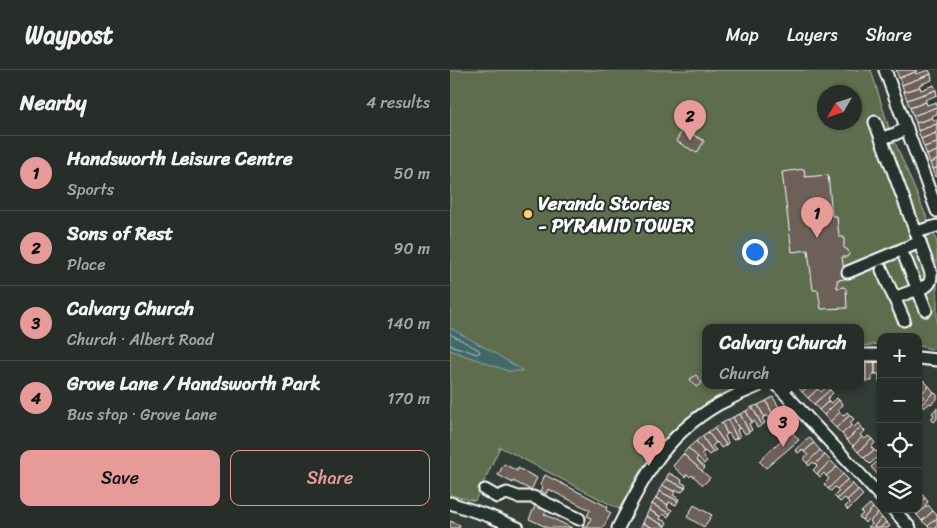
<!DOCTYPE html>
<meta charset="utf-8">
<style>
:root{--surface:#272d28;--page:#333934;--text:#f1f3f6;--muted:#a4a8a8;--line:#434945;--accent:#e69b98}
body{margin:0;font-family:Sriracha,sans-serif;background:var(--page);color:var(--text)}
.controls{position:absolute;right:15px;bottom:15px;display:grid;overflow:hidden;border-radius:10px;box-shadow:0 1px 4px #0004}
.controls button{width:45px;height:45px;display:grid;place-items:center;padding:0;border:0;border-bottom:1px solid var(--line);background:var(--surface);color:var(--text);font:25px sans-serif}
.compass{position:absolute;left:367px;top:15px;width:45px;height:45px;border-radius:50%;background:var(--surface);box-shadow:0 1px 4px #0004;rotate:231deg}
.you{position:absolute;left:304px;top:181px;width:18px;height:18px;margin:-12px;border:4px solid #fff;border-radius:50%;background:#1a73e8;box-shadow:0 0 0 8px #1a73e833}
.badge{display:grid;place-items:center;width:32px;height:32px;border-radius:50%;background:var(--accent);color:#111;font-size:16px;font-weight:700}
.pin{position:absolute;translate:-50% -41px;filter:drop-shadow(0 1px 2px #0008)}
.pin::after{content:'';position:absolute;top:26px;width:18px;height:15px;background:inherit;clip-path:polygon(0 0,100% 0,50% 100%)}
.popup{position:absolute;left:252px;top:254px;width:162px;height:65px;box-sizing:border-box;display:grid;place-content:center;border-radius:10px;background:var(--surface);filter:drop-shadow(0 1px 4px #0005);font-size:16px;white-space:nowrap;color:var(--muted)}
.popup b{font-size:19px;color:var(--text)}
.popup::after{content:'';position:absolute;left:50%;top:100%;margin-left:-10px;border:10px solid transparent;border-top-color:var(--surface)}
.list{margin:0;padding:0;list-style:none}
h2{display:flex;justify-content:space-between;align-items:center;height:65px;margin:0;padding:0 20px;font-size:21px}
h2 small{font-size:16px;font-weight:400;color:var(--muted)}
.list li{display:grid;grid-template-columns:32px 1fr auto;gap:15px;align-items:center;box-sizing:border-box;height:75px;padding:0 20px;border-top:1px solid var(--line)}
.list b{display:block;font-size:19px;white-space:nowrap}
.list p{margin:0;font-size:16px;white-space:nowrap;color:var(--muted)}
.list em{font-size:16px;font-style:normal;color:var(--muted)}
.actions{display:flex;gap:10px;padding:15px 20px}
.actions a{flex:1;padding:11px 0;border:1px solid var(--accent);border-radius:10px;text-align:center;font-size:18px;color:var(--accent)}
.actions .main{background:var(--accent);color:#111}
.icon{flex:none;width:28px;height:28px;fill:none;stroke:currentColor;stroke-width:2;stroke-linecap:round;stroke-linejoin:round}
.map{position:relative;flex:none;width:487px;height:458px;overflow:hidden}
header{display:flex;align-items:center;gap:30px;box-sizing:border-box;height:70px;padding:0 25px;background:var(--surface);border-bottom:1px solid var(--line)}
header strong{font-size:24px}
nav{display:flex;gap:28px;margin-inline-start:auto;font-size:18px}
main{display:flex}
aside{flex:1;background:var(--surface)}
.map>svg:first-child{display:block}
.green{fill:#5e6d4f;stroke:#aeb6a7;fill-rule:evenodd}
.water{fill:#436768;stroke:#8ea4a4}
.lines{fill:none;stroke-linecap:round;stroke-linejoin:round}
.shore{stroke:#b4c2c3;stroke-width:1}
.building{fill:#6d6158;stroke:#fff}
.minor-casing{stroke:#fff;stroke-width:15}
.minor{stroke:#26332d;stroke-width:11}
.poi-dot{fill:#ffd166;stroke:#26332d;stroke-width:2}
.labels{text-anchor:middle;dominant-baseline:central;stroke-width:4;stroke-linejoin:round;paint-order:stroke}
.poi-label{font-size:19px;font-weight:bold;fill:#fff;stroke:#26332d;text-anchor:start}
</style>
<header>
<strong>Waypost</strong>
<nav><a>Map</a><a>Layers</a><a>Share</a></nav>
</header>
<main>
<aside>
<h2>Nearby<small>4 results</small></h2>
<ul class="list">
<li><span class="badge">1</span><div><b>Handsworth Leisure Centre</b><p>Sports</p></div><em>50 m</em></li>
<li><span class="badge">2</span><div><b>Sons of Rest</b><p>Place</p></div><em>90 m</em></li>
<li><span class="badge">3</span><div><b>Calvary Church</b><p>Church · Albert Road</p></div><em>140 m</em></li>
<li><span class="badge">4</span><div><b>Grove Lane / Handsworth Park</b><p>Bus stop · Grove Lane</p></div><em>170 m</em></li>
</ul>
<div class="actions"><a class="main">Save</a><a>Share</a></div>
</aside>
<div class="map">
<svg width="487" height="458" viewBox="0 0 487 458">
<rect width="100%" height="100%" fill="#343c36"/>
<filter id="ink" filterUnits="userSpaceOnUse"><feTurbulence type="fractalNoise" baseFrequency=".02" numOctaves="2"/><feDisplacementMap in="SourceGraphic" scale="10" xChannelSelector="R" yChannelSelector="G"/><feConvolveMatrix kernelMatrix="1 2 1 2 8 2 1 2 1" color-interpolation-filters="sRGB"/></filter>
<g filter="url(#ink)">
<!-- green -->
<path class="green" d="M0,0h421l18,58 48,114v108l-19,-4v-9h-37v7l-20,2 -1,-18h-155v58h34l-43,24 -29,27 -27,34 -21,38 -119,-62 -25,54 -25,-6zM374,22h30v30h-30z"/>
<!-- water -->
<polygon class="water" points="0,258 43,282 73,301 58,301 0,280"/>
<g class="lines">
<!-- shore -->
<polyline class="shore" points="0,264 29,280 30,282 27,284 0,275"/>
</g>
<!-- building -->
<g class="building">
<polygon points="446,0 468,0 468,1 449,8"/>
<polygon points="479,0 481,4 452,15 449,8 465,2 466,4"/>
<polygon points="481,4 482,10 469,15 470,17 454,22 452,15"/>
<polygon points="484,15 486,20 457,30 454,22 470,17 471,20"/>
<polygon points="486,20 487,25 475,30 476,32 460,38 457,30"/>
<polygon points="476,32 477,35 486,32 487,37 463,46 460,38"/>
<polygon points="487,37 487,44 481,46 482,48 466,53 463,46"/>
<polygon points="482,48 483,50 487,49 487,54 468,61 466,53"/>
<polygon points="487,54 486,63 471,69 468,61"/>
<polygon points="233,59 254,71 247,83 226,71"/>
<polygon points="486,63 487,73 474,77 471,69"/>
<polygon points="487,73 487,81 477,85 474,77"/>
<polygon points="487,81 487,90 480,93 477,85"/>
<polygon points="487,90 487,98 482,99 480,93"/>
<polygon points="487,98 487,106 485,107 482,99"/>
<polygon points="354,99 355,107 378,105 382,146 387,146 389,167 394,167 394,178 398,180 399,184 397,187 392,187 395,209 387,210 387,218 394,217 396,219 397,238 371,239 368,220 363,220 358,180 342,182 332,102"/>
<rect x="410" y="292" width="6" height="19"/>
<polygon points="416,292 425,292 425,304 422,304 422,311 416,311"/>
<polygon points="425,292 431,292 431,312 429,312 429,304 425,304"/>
<polygon points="246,305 252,313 246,317 240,309"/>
<polygon points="470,307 479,316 471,324 468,320 468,309"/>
<polygon points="347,316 359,316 352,322"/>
<polygon points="359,316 367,316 365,317 368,319 358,328 352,322"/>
<polygon points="479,316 484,322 471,335 468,333 474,327 471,324"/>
<polygon points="377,317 380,320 364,334 358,328 368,319 371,322"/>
<polygon points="380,320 383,323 377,329 379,331 369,340 364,334"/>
<polygon points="484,322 487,325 487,329 481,334 480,333 474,338 471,335"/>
<polygon points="323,327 330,339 326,341 329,347 325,349 316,331"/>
<polygon points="387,328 389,330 374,345 369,340 379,331 381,333"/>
<polygon points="389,330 393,335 388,339 390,342 380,352 374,345"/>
<polygon points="316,331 325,349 320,352 317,345 314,347 308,335"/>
<polygon points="308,335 314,347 312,348 315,353 312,355 302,337"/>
<polygon points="302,337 312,355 307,358 304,351 302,352 296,341"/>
<polygon points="487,338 487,349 484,352 481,349 484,345 482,343"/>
<polygon points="296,341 302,352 299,354 302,360 299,362 290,344"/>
<polygon points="390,342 393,346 397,342 400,345 386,358 380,352"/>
<polygon points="290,344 299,362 295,364 291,358 289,359 283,347"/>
<polygon points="400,345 404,349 400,353 402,355 392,364 386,358"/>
<polygon points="283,347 289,359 287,360 290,367 287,368 278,350"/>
<polygon points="278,350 287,368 283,370 279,363 277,364 272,353"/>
<polygon points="272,353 277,364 275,366 278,373 276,375 264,358"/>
<polygon points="408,353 411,357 397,370 392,364 402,355 404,357"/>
<polygon points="411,357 415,361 410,365 412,367 403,376 397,370"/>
<polygon points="264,358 276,375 271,378 267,372 266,373 258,362"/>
<polygon points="341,361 349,370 316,398 309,391"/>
<polygon points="258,362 266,373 262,376 266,380 263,382 252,366"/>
<polygon points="252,366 263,382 259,385 255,381 254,382 246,371"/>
<polygon points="418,366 422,369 408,382 403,376 412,367 415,369"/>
<polygon points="359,367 364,373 354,382 352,380 348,383 345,380"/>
<polygon points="422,369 425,373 421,377 424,380 414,388 408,382"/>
<polygon points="246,371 254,382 251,384 257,391 254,394 248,387 238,378"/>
<polygon points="364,373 370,380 357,393 353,389 358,385 354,382"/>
<polygon points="238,378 248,387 246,390 255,398 252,401 233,384"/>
<polygon points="430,378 431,384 420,394 414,388 424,380 426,382"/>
<polygon points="370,380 375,385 365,394 363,392 359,396 357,393"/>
<polygon points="233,384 260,408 253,415 242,405 240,407 237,404 235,407 223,396"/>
<polygon points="375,385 381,391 367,404 363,400 367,396 365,394"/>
<polygon points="431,388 431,402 428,405 421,397"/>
<polygon points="381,391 387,397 376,406 374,403 370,407 367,404"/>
<polygon points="54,394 67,401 68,398 87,408 81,420 63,411 63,413 48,405"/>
<polygon points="387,397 393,404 378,419 374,414 379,409 376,406"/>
<polygon points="219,403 232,410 231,412 236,415 235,418 216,409"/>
<polygon points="393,404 398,409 387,419 385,417 381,421 378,419"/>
<polygon points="95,405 158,437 156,440 161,443 153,458 132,458 133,455 137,457 141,448 137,446 140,440 98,419 96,424 91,421 93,418 90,415"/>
<polygon points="216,409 235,418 232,422 226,420 225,422 212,415"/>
<polygon points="398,409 403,414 387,429 384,426 389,421 387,419"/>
<polygon points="403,414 408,420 397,430 395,428 390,432 387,429"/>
<polygon points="212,415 225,422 223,425 229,429 228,431 209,421"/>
<polygon points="408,420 413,425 398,440 395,437 399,433 397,430"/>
<polygon points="209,421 228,431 226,435 219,432 218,435 206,428"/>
<polygon points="472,424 475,428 468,435 468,427"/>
<polygon points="206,428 218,435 217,437 222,440 220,444 202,434"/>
<polygon points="475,428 478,432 475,435 476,437 467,445 462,440 468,439 468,435"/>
<polygon points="86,434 98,439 94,444 122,458 98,458 79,449"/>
<polygon points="202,434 220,444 218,447 213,444 211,447 199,440"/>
<polygon points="420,434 423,438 412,450 409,447 413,444 411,442"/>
<polygon points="244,435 262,445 254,457 237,447"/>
<polygon points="478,435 483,441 472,451 467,445"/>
<polygon points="423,438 428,443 420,451 418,449 415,453 412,450"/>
<polygon points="199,440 211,447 210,449 217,452 215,456 196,446"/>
<polygon points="483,441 487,445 487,448 478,456 472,451"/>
<polygon points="428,443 432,448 422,458 420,458 418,457 422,454 420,451"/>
<polygon points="196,446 215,456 214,458 209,458 206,457 205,458 203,458 193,453"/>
<polygon points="432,448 436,452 430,458 425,458 424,456"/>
<polygon points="487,448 487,458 479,458 478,456"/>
<polygon points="0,451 10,455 9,458 0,458"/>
<polygon points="436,452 440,456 438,458 430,458"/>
<polygon points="193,453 203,458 190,458"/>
</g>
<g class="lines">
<defs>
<g id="minor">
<polyline points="435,0 487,141"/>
<path d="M425,52l56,151c0,6 0,10 -5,13l-32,12"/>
<polyline points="432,68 445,64 457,58"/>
<polyline points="466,162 487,156"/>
<polyline points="455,188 476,240"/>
<polyline points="432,200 454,250"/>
<polyline points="398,202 470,172"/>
<polyline points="410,285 431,285"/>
<polyline points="468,288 487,290"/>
<polyline points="328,316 431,427"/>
<polyline points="35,420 47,427 57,423 68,427 83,427 129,449"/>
<polyline points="0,433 39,446 68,458"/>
<polyline points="443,439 460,458"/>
<path d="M168,458c11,-22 22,-44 36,-64 16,-24 40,-46 65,-60 13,-7 26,-13 39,-18"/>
</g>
</defs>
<!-- minor casing -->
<use href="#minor" class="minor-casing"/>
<!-- minor -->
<use href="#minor" class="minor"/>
</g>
</g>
<!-- markers -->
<circle class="poi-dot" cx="78" cy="144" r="5"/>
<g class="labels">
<!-- poi labels -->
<g class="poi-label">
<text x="88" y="133">Veranda Stories<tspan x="88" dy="22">- PYRAMID TOWER</tspan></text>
</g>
</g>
</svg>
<div class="controls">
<button>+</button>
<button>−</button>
<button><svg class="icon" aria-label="locate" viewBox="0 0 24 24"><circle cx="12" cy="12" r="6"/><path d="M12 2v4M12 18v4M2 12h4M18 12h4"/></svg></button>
<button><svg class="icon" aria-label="layers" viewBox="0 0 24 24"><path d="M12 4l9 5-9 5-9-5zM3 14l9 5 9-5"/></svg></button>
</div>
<svg class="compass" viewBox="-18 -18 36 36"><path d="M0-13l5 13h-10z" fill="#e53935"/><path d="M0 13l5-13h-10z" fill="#a4a8a8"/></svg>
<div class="you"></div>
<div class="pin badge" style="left:367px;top:168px">1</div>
<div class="pin badge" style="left:240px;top:71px">2</div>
<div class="pin badge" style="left:333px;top:377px">3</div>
<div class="popup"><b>Calvary Church</b>Church</div>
<div class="pin badge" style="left:199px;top:396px">4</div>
</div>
</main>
